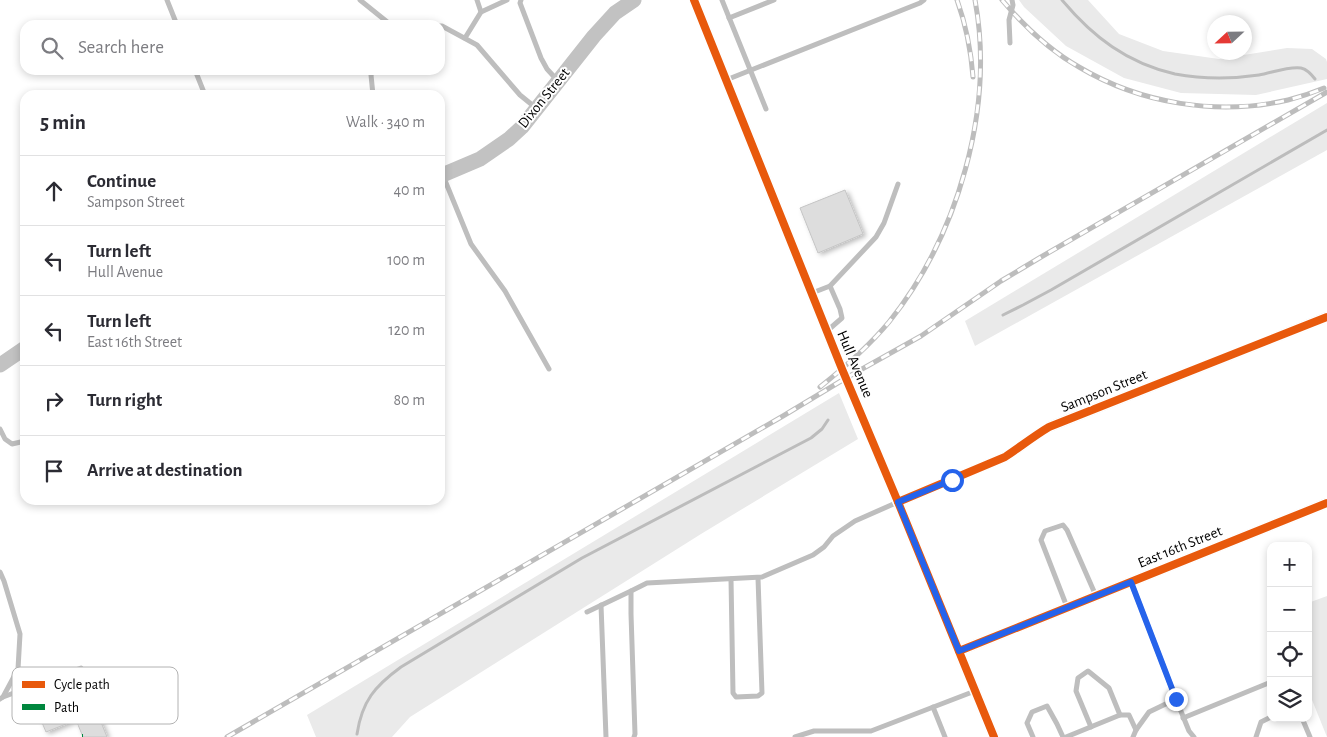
<!DOCTYPE html>
<meta charset="utf-8">
<style>
:root{--surface:#fff;--page:#f2f2f3;--text:#2b2b33;--muted:#7c7c81;--line:#e1e1e2}
body{margin:0;font-family:"Alegreya Sans",sans-serif;background:var(--page);color:var(--text)}
.controls{position:absolute;right:15px;bottom:15px;display:grid;overflow:hidden;border-radius:10px;box-shadow:0 2px 8px #0003}
.controls button{width:45px;height:45px;display:grid;place-items:center;padding:0;border:0;border-bottom:1px solid var(--line);background:var(--surface);color:var(--text);font:25px sans-serif}
.compass{position:absolute;left:1207px;top:15px;width:45px;height:45px;border-radius:50%;background:var(--surface);box-shadow:0 2px 8px #0003;rotate:248deg}
.stop{position:absolute;width:15px;height:15px;margin:-11px;border:4px solid #2563eb;border-radius:50%;background:#fff}
.stop.end{background:#2563eb;border-color:#fff;box-shadow:0 1px 5px #0008}
.list{margin:0;padding:0;list-style:none}
h2{display:flex;justify-content:space-between;align-items:center;height:65px;margin:0;padding:0 20px;font-size:21px}
h2 small{font-size:16px;font-weight:400;color:var(--muted)}
.list li{display:grid;grid-template-columns:32px 1fr auto;gap:15px;align-items:center;box-sizing:border-box;height:70px;padding:0 20px;border-top:1px solid var(--line)}
.list b{display:block;font-size:19px;white-space:nowrap}
.list p{margin:0;font-size:16px;white-space:nowrap;color:var(--muted)}
.list em{font-size:16px;font-style:normal;color:var(--muted)}
.icon{flex:none;width:28px;height:28px;fill:none;stroke:currentColor;stroke-width:2;stroke-linecap:round;stroke-linejoin:round}
.map{position:relative;flex:none;width:1327px;height:737px;overflow:hidden}
.search{position:absolute;background:var(--surface);box-shadow:0 2px 8px #0003;left:20px;top:20px;width:425px;height:55px;display:flex;align-items:center;gap:12px;box-sizing:border-box;padding:0 18px;border-radius:15px;color:var(--muted);font-size:19px}
.panel{position:absolute;background:var(--surface);box-shadow:0 2px 8px #0003;left:20px;top:90px;width:425px;height:415px;border-radius:15px}
.map>svg:first-child{display:block}
.green{fill:#eaeaea}
.lines{fill:none;stroke-linecap:round;stroke-linejoin:round}
.stream{stroke:#bcbcbc;stroke-width:3}
.building{fill:#ddd;stroke:#c5c5c5;filter:url(#shadow)}
.lane{stroke:#bebebe;stroke-width:5}
.street{stroke:#bebebe;stroke-width:10}
.secondary{stroke:#c2c2c2;stroke-width:15}
.rail-casing{stroke:#bdbdbd;stroke-width:5}
.rail{stroke:#fff;stroke-width:3;stroke-dasharray:9;stroke-linecap:butt}
.quiet{stroke:#00873e;stroke-width:6;stroke-dasharray:12 6;stroke-linecap:butt}
.cycleway-casing{stroke:#fff;stroke-width:11}
.cycleway{stroke:#e8590c;stroke-width:8}
.route{stroke:#2563eb;stroke-width:6}
.labels{text-anchor:middle;dominant-baseline:central;stroke-width:4;stroke-linejoin:round;paint-order:stroke}
.street-label{font-size:15px;fill:#000;stroke:#fff}
.key{fill:#fff;stroke:#b2b2b2;stroke-width:1}
.key-label{font-size:14px;fill:#000}
</style>
<div class="map">
<svg width="1327" height="737" viewBox="0 0 1327 737">
<defs>
<filter id="shadow"><feDropShadow dx="3" dy="2" stdDeviation="2.5" flood-color="#0004"/></filter>
</defs>
<rect width="100%" height="100%" fill="#fff"/>
<!-- green -->
<g class="green">
<polygon points="1019,0 1088,0 1119,34 1163,51 1219,59 1287,48 1312,49 1326,59 1327,62 1327,79 1256,95 1181,93 1124,78 1066,46 1024,7"/>
<polygon points="1327,103 1327,150 975,346 965,321"/>
<polygon points="839,393 858,439 701,534 410,717 392,737 316,737 307,715"/>
<polygon points="1327,596 1327,737 1308,690 1308,603"/>
</g>
<g class="lines">
<!-- stream -->
<g class="stream">
<path d="M1062,0c31,37 65,63 113,74 27,5 57,5 84,1 12,-2 30,-9 42,-7 6,1 10,6 14,11"/>
<polyline points="1003,315 1023,305 1051,290 1327,130"/>
<path d="M357,734c5,-33 18,-48 44,-67l181,-109 229,-120 11,-9 6,-9"/>
</g>
</g>
<!-- building -->
<g class="building">
<polygon points="845,190 863,234 818,253 800,208"/>
<polygon points="88,690 107,737 83,737 76,720 46,732 37,711"/>
</g>
<g class="lines">
<!-- lane -->
<g class="lane">
<polyline points="167,0 177,25"/>
<polyline points="360,0 391,25"/>
<polyline points="477,0 481,12"/>
<polyline points="521,0 520,3 541,58 547,69 558,81"/>
<polyline points="722,0 766,109"/>
<polyline points="729,18 774,0"/>
<polyline points="440,26 442,26 477,45 520,95 536,108"/>
<polyline points="465,38 481,12 507,0"/>
<polyline points="1010,43 1009,20 1013,5 1012,0"/>
<polyline points="195,70 205,95"/>
<polyline points="726,80 920,3 924,0"/>
<polyline points="373,95 371,75 374,70"/>
<polyline points="444,178 471,244 505,291 549,369"/>
<polyline points="830,286 876,237 884,223 898,184"/>
<polyline points="812,293 830,286 840,309 842,318 827,331"/>
<polyline points="0,429 5,439 12,444 25,441"/>
<polyline points="0,572 4,581 20,634 18,669 3,697 0,699"/>
<polyline points="731,579 733,693 736,697 758,696 762,693 758,578"/>
<polyline points="1131,582 1176,699 1149,712 1136,730 1133,737"/>
<polyline points="601,605 606,737"/>
<polyline points="1067,607 1041,540 1045,531 1063,525 1067,530 1096,596"/>
<polyline points="587,612 631,591"/>
<polyline points="3,697 81,668"/>
<polyline points="1176,699 1189,731 1194,737"/>
<polyline points="933,707 945,737"/>
<polyline points="1183,718 1271,682"/>
<polyline points="1302,718 1310,737"/>
<polyline points="1091,727 1076,691 1078,678 1088,671 1109,688 1120,715"/>
<polyline points="634,737 635,734 631,614 631,591 647,583 762,577 813,555 824,547 833,536 855,521 898,502"/>
<polyline points="795,737 814,731 871,731 975,691"/>
<polyline points="1033,737 1027,723 1032,712 1047,706 1057,724 1063,737"/>
<polyline points="1066,737 1120,715 1129,715 1136,730"/>
<polyline points="1256,737 1261,722 1271,717"/>
</g>
<!-- street -->
<g class="street">
<polyline points="694,0 842,369 898,502 994,737"/>
<path d="M898,502l107,-45c15,-10 29,-21 44,-30l278,-110"/>
<polyline points="959,651 1327,503"/>
</g>
<!-- secondary -->
<g class="secondary">
<polyline points="440,176 480,159 509,139 522,127 594,36 615,13 634,0"/>
<polyline points="0,365 25,348"/>
</g>
<defs>
<g id="rail">
<path d="M957,0c9,25 14,51 16,77"/>
<path d="M1002,0c22,26 47,50 77,67 62,37 139,49 209,33 12,-3 24,-7 36,-12"/>
<path d="M820,387c25,-20 49,-41 69,-65 69,-86 106,-214 86,-322"/>
<polyline points="227,737 783,416 846,378 921,336 1001,281 1041,257 1327,92"/>
</g>
</defs>
<!-- rail casing -->
<use href="#rail" class="rail-casing"/>
<!-- rail -->
<use href="#rail" class="rail"/>
<!-- quiet -->
<polyline class="quiet" points="82,737 83,737"/>
<defs>
<g id="cycleway">
<polyline points="694,0 842,369 898,502 994,737"/>
<path d="M898,502l107,-45c15,-10 29,-21 44,-30l278,-110"/>
<polyline points="959,651 1327,503"/>
</g>
</defs>
<!-- cycleway casing -->
<use href="#cycleway" class="cycleway-casing"/>
<!-- cycleway -->
<use href="#cycleway" class="cycleway"/>
</g>
<g class="lines">
<!-- route -->
<polyline class="route" points="952,480 898,502 959,651 1131,582 1176,699"/>
</g>
<g class="labels">
<!-- street labels -->
<g class="street-label">
<text transform="translate(544 98) rotate(-51)">Dixon Street</text>
<text transform="translate(855 364) rotate(67)">Hull Avenue</text>
<text transform="translate(1104 391) rotate(-22)">Sampson Street</text>
<text transform="translate(1180 547) rotate(-22)">East 16th Street</text>
</g>
</g>
<!-- legend -->
<rect x="12" y="667" width="166" height="57" rx="8" class="key"/>
<rect x="22" y="681" width="23" height="7" fill="#e8590c"/>
<rect x="22" y="704" width="23" height="6" fill="#00873e"/>
<g class="key-label">
<text x="54" y="689">Cycle path</text>
<text x="54" y="712">Path</text>
</g>
</svg>
<div class="controls">
<button>+</button>
<button>−</button>
<button><svg class="icon" aria-label="locate" viewBox="0 0 24 24"><circle cx="12" cy="12" r="6"/><path d="M12 2v4M12 18v4M2 12h4M18 12h4"/></svg></button>
<button><svg class="icon" aria-label="layers" viewBox="0 0 24 24"><path d="M12 4l9 5-9 5-9-5zM3 14l9 5 9-5"/></svg></button>
</div>
<svg class="compass" viewBox="-18 -18 36 36"><path d="M0-13l5 13h-10z" fill="#e53935"/><path d="M0 13l5-13h-10z" fill="#7c7c81"/></svg>
<div class="stop" style="left:952px;top:480px"></div>
<div class="stop end" style="left:1176px;top:699px"></div>
<div class="search"><svg class="icon" aria-label="search" viewBox="0 0 24 24"><circle cx="10" cy="10" r="6"/><path d="M15 15l6 6"/></svg>Search here</div>
<section class="panel">
<h2>5 min<small>Walk · 340 m</small></h2>
<ul class="list">
<li><svg class="icon" aria-label="ahead" viewBox="0 0 24 24"><path d="M12 20V5M6 11l6-6 6 6"/></svg><div><b>Continue</b><p>Sampson Street</p></div><em>40 m</em></li>
<li><svg class="icon" aria-label="left" viewBox="0 0 24 24"><path d="M17 20v-9H6M10 6l-5 5 5 5"/></svg><div><b>Turn left</b><p>Hull Avenue</p></div><em>100 m</em></li>
<li><svg class="icon" aria-label="left" viewBox="0 0 24 24"><path d="M17 20v-9H6M10 6l-5 5 5 5"/></svg><div><b>Turn left</b><p>East 16th Street</p></div><em>120 m</em></li>
<li><svg class="icon" aria-label="right" viewBox="0 0 24 24"><path d="M7 20v-9h11M14 6l5 5-5 5"/></svg><div><b>Turn right</b></div><em>80 m</em></li>
<li><svg class="icon" aria-label="arrive" viewBox="0 0 24 24"><path d="M6 21V4h12l-3 4 3 4H6"/></svg><div><b>Arrive at destination</b></div></li>
</ul>
</section>
</div>
